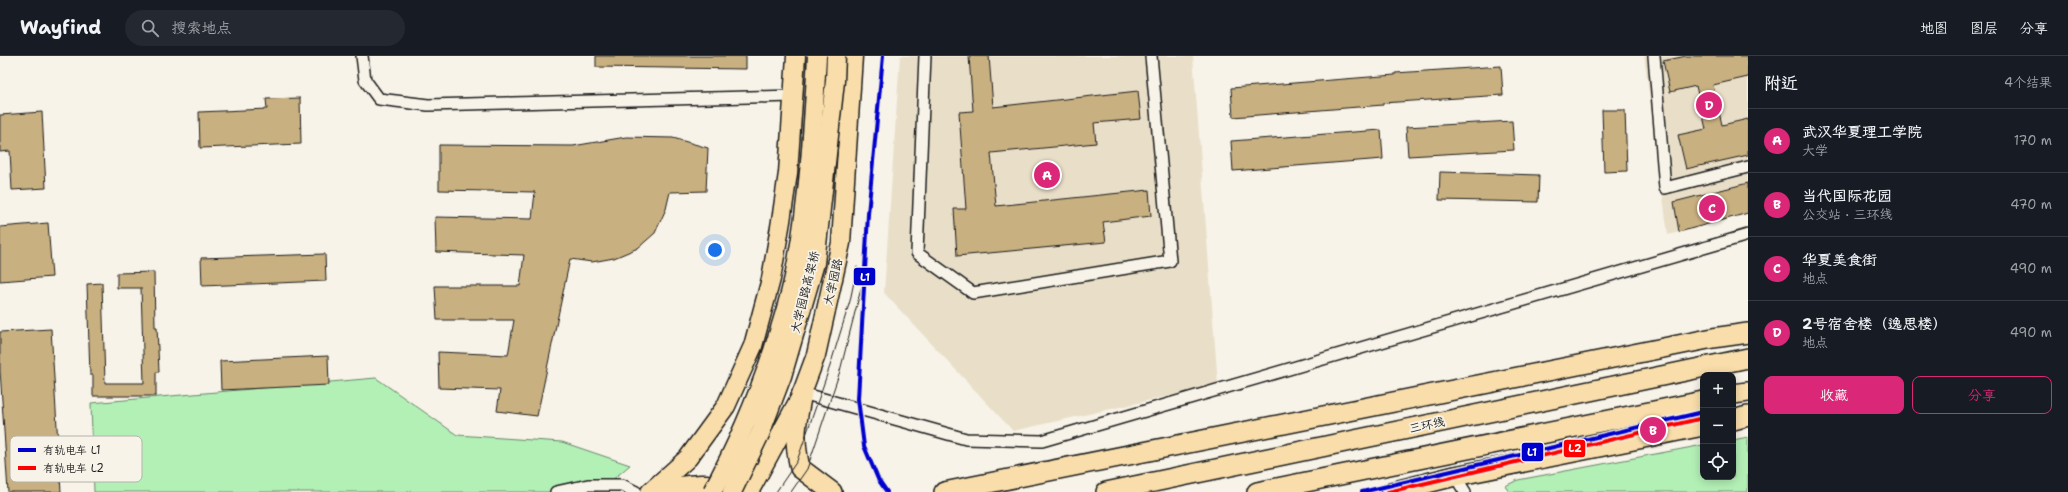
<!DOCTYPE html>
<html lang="zh">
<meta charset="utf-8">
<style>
:root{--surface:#171b24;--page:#242831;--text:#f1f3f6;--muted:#9ea1a6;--line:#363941;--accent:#db2777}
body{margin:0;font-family:"Shantell Sans","LXGW WenKai TC",sans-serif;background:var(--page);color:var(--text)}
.controls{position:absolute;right:12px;bottom:12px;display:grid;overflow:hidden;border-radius:8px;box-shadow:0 2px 10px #0003}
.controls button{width:36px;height:36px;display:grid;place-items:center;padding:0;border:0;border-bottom:1px solid var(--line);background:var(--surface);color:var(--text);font:20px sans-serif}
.you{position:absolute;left:715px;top:194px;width:14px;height:14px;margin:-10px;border:3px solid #fff;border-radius:50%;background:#1a73e8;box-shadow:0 0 0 6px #1a73e833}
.badge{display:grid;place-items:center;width:26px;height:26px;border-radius:50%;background:var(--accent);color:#fff;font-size:13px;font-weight:700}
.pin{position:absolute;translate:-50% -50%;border:2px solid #fff;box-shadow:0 1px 4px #0006}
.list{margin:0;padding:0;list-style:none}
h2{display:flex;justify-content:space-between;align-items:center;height:52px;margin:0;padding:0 16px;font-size:17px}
h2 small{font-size:13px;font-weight:400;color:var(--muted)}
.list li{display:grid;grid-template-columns:26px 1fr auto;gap:12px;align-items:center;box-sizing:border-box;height:64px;padding:0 16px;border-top:1px solid var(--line)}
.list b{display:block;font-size:15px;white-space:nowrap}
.list p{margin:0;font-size:13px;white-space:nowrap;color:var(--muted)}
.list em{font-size:13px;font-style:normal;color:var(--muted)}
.actions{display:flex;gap:8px;padding:12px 16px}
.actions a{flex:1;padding:9px 0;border:1px solid var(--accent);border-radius:8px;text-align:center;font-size:14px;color:var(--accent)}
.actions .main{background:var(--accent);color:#fff}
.icon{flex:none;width:22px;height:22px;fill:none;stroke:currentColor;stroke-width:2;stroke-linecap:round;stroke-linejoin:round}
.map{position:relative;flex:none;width:1748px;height:436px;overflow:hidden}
header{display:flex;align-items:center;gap:24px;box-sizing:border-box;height:56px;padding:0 20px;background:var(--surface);border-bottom:1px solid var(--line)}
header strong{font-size:19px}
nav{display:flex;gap:22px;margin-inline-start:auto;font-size:14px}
.search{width:280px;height:36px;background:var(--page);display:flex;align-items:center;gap:10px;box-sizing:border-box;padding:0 14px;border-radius:22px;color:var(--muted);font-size:15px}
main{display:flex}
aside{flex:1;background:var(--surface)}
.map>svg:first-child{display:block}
.built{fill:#e9dfc9}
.green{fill:#b3f0b6;stroke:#688669}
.building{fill:#c9b080;stroke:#1c1c1c}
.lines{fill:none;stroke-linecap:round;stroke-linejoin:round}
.minor-casing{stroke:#1c1c1c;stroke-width:14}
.primary-casing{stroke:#1c1c1c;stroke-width:21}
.trunk-casing{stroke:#1c1c1c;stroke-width:22}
.minor{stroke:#f7f3e8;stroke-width:11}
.primary{stroke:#f9deab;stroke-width:18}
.trunk{stroke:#f9deab;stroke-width:19}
.tram{stroke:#1c1c1c;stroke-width:1}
.primary-bridge-casing{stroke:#1c1c1c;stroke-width:21;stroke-linecap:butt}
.primary-bridge{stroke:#f9deab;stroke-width:18}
.tram-1-casing{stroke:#f7f3e8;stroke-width:7}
.tram-2-casing{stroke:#f7f3e8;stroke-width:7}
.tram-1{stroke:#0000cd;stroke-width:4}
.tram-2{stroke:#f00;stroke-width:4}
.labels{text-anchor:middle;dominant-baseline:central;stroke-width:3.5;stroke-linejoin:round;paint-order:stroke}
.street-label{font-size:12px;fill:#1c1c1c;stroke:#f7f3e8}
.key{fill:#f7f3e8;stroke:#b5b2ab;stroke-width:1}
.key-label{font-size:11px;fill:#1c1c1c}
.line-badge{stroke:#f7f3e8;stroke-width:1.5}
.badge-label{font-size:11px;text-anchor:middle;font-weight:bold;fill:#fff}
</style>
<header>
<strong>Wayfind</strong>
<div class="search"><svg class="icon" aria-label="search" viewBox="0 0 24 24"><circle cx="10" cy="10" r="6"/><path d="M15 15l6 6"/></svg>搜索地点</div>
<nav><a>地图</a><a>图层</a><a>分享</a></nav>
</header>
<main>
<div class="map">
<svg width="1748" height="436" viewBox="0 0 1748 436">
<rect width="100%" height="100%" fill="#f7f3e8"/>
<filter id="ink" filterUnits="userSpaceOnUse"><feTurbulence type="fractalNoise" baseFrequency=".025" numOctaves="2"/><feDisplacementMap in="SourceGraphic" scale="8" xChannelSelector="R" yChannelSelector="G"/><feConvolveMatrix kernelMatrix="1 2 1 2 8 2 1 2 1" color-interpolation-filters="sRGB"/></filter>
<g filter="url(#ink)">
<!-- built -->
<g class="built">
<polygon points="900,0 1193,0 1218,329 1013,375 884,237"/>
<polygon points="1644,0 1748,0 1748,157 1668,179"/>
</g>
<!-- green -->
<g class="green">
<polygon points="376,322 457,379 562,386 630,409 598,436 94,436 91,347"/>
<polygon points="1748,381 1748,436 1509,436 1505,430 1518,424 1703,389 1703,421 1733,421 1733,384"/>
</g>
<!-- building -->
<g class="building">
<polygon points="596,0 746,0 746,13 596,11"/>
<polygon points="969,0 989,0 993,51 1138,35 1141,63 1094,67 1096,87 991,97 996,150 1149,134 1151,160 1103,166 1106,186 957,200 954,153 966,153 959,56 973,55"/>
<polygon points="1686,0 1748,0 1748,21 1713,29 1722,69 1748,63 1748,99 1686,113 1678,79 1706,73 1696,30 1670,36 1663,5"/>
<polygon points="1501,10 1503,39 1383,47 1383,49 1233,61 1231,32 1395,19 1395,17"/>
<polygon points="300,42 301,88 200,92 199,56 267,53 266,43"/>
<polygon points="1602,54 1625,54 1627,115 1604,116"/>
<polygon points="42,56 46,132 12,134 10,95 0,96 0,59"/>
<polygon points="1512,65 1514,94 1408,100 1406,71"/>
<polygon points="1381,74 1383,103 1233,115 1231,85"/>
<polygon points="626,81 673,82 708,92 706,135 670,136 666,153 655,177 638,192 614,202 592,206 570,203 537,360 497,355 500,334 439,332 438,296 508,299 514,264 437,264 435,230 520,230 524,199 436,196 435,161 532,163 535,136 439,134 439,89 573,90"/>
<polygon points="1440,116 1539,119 1538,146 1439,144"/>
<polygon points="1748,127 1748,157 1679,176 1674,146"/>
<polygon points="48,167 52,221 0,225 0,171"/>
<polygon points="325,198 326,225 202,230 201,202"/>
<polygon points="154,216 155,271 157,271 159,316 156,316 156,340 93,340 93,319 90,319 87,228 102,227 105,327 144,327 141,232 117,232 117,217"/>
<polygon points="51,273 61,436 8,436 0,314 0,276"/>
<polygon points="328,300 329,329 221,334 220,305"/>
</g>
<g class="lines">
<defs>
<g id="minor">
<polyline points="362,0 365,24 379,43 428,49 794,40"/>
<polyline points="925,0 917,197 973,237 1170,205 1151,0"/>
<polyline points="1654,0 1665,132 1748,111"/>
<polyline points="802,337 966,383 1042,385 1748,179"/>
<polyline points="1455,420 1465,436"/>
<polyline points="556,436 588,429 622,429 636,436"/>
</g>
<g id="primary">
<polyline points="650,436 688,402 726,350 753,290 771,223 781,165 788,117 796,0"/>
<polyline points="749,436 800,342 816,299 841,187 853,0"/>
</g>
<g id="trunk">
<path d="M802,337c-6,31 -9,44 -2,75l32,24"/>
<polyline points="1733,338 1748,336"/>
<polyline points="1733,364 1748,360"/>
<path d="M653,436c32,-8 64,-12 96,0"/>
<polyline points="944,436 1713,282 1748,277"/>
<polyline points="1106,436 1748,302"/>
<polyline points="1257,436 1703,345"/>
<polyline points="1391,436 1455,420 1703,370"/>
</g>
</defs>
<!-- minor casing -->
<use href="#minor" class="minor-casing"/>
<!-- primary casing -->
<use href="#primary" class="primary-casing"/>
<!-- trunk casing -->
<use href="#trunk" class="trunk-casing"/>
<!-- minor -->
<use href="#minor" class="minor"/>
<!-- primary -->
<use href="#primary" class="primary"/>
<!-- trunk -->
<use href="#trunk" class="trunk"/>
<!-- tram -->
<g class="tram">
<polyline points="776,436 797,405 830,310 850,245 857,211"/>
<polyline points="791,436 807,413 840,315 866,213"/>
</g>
<defs>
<g id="primary-bridge">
<path d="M712,436c25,-46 44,-91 61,-141 8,-26 17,-52 22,-79 14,-71 18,-144 22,-216"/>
<polyline points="732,436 760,378 782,320 815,207 835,25 836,0"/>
</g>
</defs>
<!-- primary-bridge casing -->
<use href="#primary-bridge" class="primary-bridge-casing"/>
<!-- primary-bridge -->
<use href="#primary-bridge" class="primary-bridge"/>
<defs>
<g id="tram-1">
<polyline points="883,0 868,158 858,343 864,390 878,423 887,436"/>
<polyline points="1362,436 1703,356"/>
</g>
<polyline id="tram-2" points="1388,436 1703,362"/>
</defs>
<!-- tram-1 casing -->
<use href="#tram-1" class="tram-1-casing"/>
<!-- tram-2 casing -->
<use href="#tram-2" class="tram-2-casing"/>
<!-- tram-1 -->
<use href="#tram-1" class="tram-1"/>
<!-- tram-2 -->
<use href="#tram-2" class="tram-2"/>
</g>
</g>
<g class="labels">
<!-- street labels -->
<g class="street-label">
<text transform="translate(833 226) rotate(-77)">大学园路</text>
<text transform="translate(805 236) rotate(-76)">大学园路高架桥</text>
<text transform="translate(1427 369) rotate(-12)">三环线</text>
</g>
</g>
<!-- legend -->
<rect x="10" y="380" width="132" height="46" rx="6" class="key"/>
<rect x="18" y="392" width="18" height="4" fill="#0000cd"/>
<rect x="18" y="410" width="18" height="4" fill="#f00"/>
<g class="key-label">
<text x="43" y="398">有轨电车 L1</text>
<text x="43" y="416">有轨电车 L2</text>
</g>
<g class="line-badge">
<rect x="853" y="211" width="23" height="19" rx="4" fill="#0000cd"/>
<rect x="1563" y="383" width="23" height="19" rx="4" fill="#f00"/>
<rect x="1521" y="386" width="23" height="20" rx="4" fill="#0000cd"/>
</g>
<g class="badge-label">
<text x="865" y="225">L1</text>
<text x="1575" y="396">L2</text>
<text x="1532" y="400">L1</text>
</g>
</svg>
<div class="controls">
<button>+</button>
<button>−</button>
<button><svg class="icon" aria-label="locate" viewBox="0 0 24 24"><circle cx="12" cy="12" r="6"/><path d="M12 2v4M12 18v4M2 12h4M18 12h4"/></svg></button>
</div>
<div class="you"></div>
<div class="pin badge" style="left:1047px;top:119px">A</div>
<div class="pin badge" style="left:1653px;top:374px">B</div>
<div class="pin badge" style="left:1712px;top:152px">C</div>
<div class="pin badge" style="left:1709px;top:49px">D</div>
</div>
<aside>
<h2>附近<small>4个结果</small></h2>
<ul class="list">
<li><span class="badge">A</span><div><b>武汉华夏理工学院</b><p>大学</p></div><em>170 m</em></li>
<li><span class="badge">B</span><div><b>当代国际花园</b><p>公交站 · 三环线</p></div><em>470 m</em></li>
<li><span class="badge">C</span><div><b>华夏美食街</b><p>地点</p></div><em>490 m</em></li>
<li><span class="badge">D</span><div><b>2号宿舍楼（逸思楼）</b><p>地点</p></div><em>490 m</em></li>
</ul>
<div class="actions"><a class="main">收藏</a><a>分享</a></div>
</aside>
</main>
